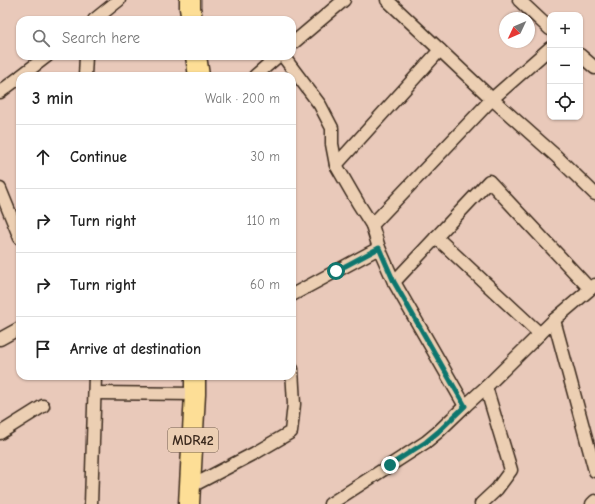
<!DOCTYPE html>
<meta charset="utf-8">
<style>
:root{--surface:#fff;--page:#f2f2f2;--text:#222;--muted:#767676;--line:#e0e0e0}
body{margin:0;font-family:"Comic Neue",sans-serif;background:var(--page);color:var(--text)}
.controls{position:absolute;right:12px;top:12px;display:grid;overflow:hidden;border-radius:8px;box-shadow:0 1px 3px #0004}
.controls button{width:36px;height:36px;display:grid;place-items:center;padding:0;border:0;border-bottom:1px solid var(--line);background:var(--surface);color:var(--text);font:20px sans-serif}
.compass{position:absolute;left:499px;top:12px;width:36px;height:36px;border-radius:50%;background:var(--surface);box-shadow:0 1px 3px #0004;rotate:226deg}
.stop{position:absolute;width:12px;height:12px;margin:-9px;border:3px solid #0f766e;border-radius:50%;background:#fff}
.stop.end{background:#0f766e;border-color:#fff;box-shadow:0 1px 4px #0008}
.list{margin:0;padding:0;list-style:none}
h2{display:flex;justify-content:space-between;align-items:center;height:52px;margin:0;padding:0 16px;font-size:17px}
h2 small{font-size:13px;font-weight:400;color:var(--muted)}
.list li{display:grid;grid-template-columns:26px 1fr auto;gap:12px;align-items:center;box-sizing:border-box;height:64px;padding:0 16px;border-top:1px solid var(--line)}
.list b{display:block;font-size:15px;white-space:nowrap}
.list em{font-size:13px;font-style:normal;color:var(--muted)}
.icon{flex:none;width:22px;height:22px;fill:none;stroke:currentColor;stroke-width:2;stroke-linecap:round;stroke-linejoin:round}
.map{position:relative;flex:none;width:595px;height:504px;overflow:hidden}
.search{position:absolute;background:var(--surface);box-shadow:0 1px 3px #0004;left:16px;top:16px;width:280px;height:44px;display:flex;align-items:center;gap:10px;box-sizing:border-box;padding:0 14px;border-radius:12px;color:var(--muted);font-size:15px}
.panel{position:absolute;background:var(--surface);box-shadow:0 1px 3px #0004;left:16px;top:72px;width:280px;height:308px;border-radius:12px}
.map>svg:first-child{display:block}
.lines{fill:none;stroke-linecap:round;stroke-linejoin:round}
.minor-casing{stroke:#3b2a1e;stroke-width:15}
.primary-casing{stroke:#3b2a1e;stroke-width:23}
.minor{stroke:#eccfb3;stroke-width:12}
.primary{stroke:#fdde96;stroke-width:20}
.route{stroke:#0f766e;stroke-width:5}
.labels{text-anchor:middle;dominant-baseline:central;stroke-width:4;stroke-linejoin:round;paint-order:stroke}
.shield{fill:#eccfb3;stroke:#705c4b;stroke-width:1}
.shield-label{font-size:14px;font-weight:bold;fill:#3b2a1e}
</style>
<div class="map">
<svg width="595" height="504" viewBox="0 0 595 504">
<rect width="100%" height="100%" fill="#e9c9ba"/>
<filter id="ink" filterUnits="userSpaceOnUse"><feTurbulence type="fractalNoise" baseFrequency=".025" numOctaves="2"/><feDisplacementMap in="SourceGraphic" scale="8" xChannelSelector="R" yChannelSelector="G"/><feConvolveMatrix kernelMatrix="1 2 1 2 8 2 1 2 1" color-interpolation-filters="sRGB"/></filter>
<g filter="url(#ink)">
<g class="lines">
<defs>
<g id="minor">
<polyline points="387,0 492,99 556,156 595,194"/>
<polyline points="519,0 550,29"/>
<polyline points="94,20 119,0"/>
<polyline points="292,44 344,0"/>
<polyline points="580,55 595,68"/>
<polyline points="283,56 320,105 332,128 332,144 336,165 358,203 372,225"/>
<polyline points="21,76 47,56"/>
<polyline points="85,76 86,56"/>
<polyline points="255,76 278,56"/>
<polyline points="0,92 20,77"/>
<polyline points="336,165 440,50"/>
<polyline points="0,189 20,238"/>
<polyline points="436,237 540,334"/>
<polyline points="394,282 489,181 590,289"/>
<polyline points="292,295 379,248"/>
<polyline points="554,320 595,471"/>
<polyline points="0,339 20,328"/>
<polyline points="95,393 195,394"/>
<polyline points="465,406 394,282 379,248 372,225 492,99 550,48"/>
<polyline points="0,433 43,406"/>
<polyline points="190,487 255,453 291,432 294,404 292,369"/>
<polyline points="91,504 95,376"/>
<polyline points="330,504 426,442 438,432 465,406 486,387 554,320 595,285"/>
<polyline points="481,504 497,489 511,470 486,387"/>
<polyline points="592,504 595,501"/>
</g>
<g id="primary">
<polyline points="190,0 190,8 192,20"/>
<polyline points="196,56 199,76"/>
<polyline points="189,504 195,394 195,376"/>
</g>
</defs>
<!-- minor casing -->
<use href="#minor" class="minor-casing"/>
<!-- primary casing -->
<use href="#primary" class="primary-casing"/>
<!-- minor -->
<use href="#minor" class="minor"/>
<!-- primary -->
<use href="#primary" class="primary"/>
</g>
</g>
<g class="lines" filter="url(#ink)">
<!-- route -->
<polyline class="route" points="336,271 379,248 394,282 465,406 438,432 426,442 390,465"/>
</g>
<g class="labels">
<!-- shield labels -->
<rect class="shield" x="168" y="428" width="50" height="24" rx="3"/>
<g class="shield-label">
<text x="193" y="440">MDR42</text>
</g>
</g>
</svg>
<div class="controls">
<button>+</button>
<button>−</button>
<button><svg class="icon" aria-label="locate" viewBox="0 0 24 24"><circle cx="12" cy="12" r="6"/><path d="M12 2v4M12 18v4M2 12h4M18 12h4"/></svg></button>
</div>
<svg class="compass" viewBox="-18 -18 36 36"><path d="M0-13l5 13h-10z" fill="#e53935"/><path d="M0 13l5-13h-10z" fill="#767676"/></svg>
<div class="stop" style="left:336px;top:271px"></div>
<div class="stop end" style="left:390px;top:465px"></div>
<div class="search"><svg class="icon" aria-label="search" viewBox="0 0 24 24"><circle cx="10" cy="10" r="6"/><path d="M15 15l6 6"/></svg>Search here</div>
<section class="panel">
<h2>3 min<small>Walk · 200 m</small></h2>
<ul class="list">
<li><svg class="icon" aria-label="ahead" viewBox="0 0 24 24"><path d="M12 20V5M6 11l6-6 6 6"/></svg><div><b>Continue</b></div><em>30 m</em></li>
<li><svg class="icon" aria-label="right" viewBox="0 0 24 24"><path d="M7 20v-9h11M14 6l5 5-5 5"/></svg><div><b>Turn right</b></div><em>110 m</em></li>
<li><svg class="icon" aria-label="right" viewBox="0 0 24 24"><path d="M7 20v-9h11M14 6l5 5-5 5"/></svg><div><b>Turn right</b></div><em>60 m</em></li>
<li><svg class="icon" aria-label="arrive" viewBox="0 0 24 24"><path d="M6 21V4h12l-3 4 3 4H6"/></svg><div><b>Arrive at destination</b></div></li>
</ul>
</section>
</div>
